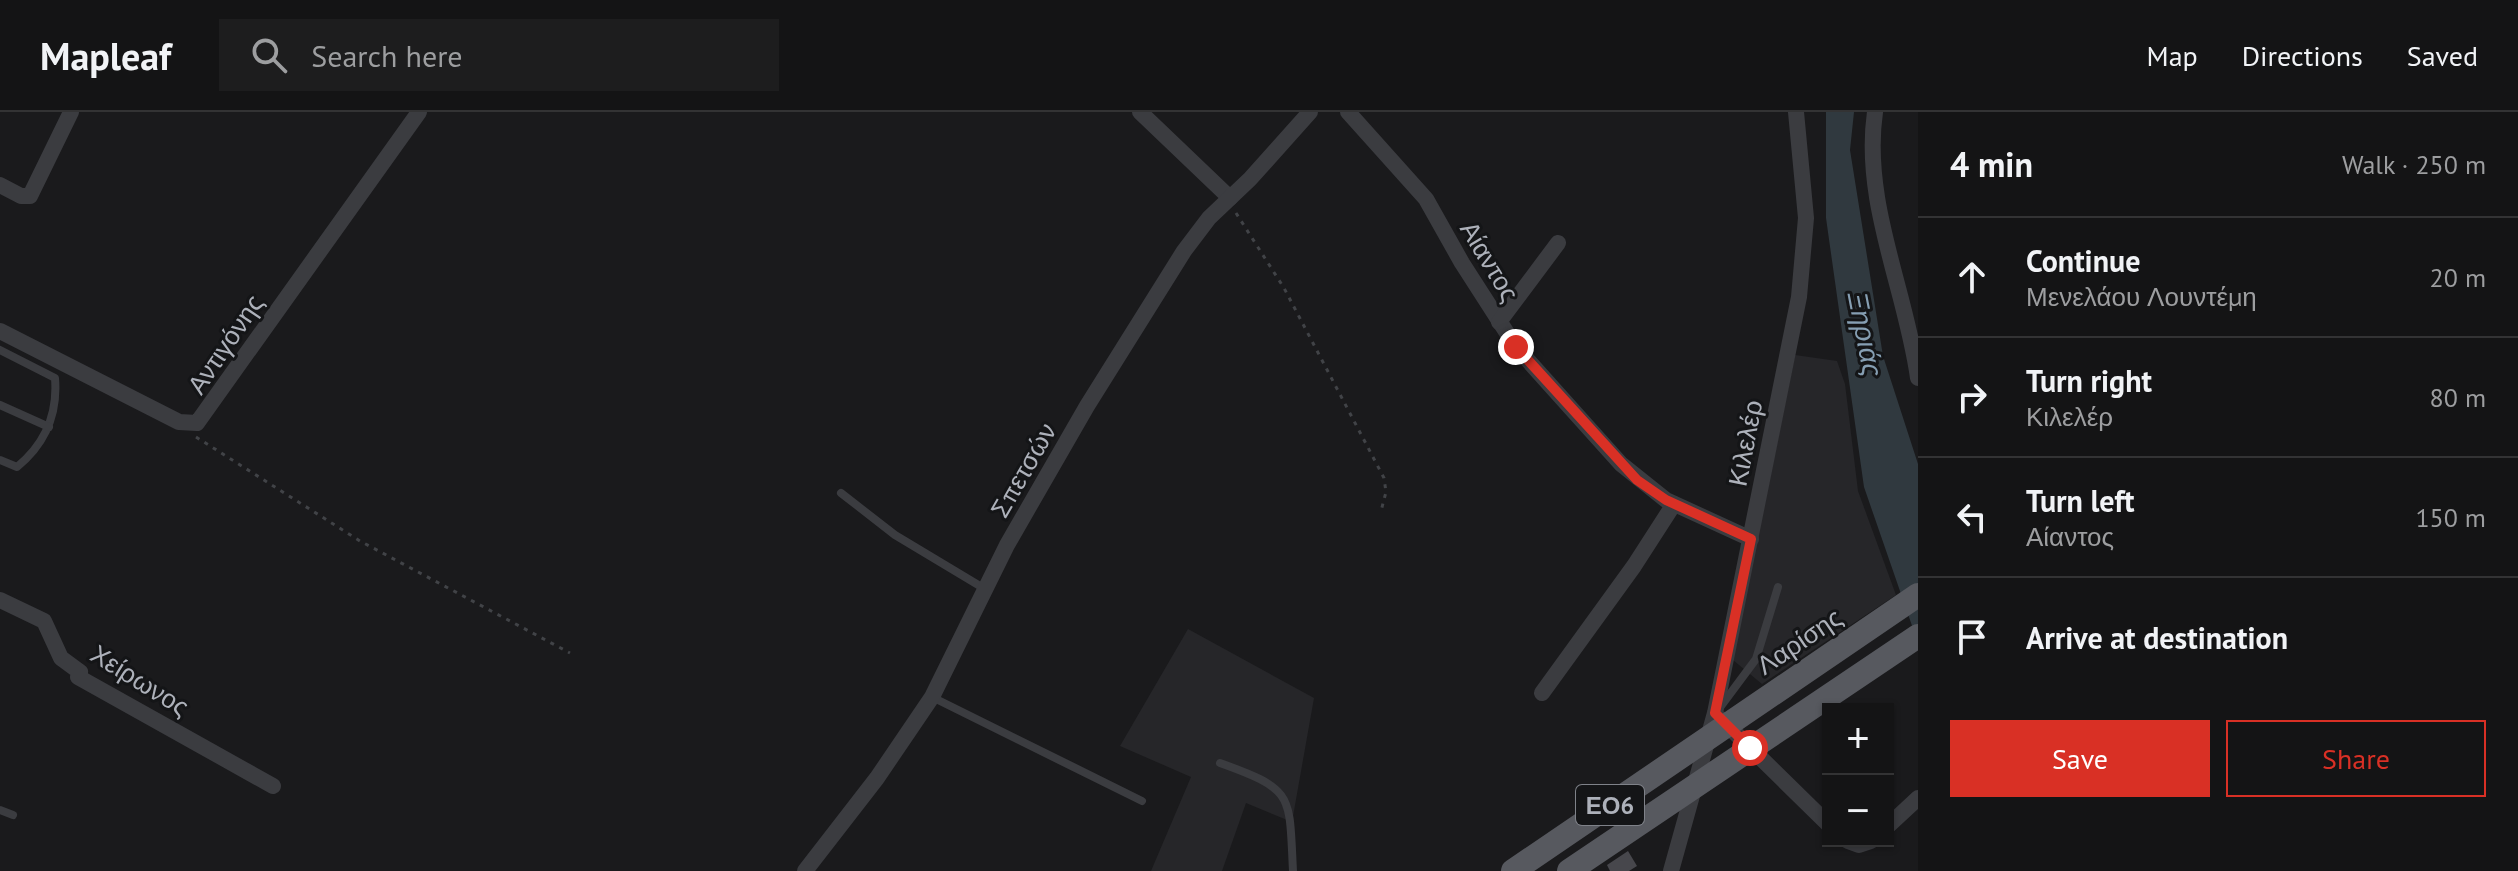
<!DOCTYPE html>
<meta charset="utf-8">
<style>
:root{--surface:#141415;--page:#1d1d1e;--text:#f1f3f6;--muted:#9d9ea0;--line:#333334;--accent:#d93025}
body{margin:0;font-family:"PT Sans",sans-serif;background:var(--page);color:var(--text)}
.controls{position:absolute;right:24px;bottom:24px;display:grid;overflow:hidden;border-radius:0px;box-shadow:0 2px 6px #0004}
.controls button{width:72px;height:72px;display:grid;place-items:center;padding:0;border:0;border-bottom:2px solid var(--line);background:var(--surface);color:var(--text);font:40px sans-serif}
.stop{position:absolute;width:24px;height:24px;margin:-18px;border:6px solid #d93025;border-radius:50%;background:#fff}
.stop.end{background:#d93025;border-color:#fff;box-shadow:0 2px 8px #0008}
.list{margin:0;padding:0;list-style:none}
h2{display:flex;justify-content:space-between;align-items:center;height:104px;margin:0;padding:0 32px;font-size:34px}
h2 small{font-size:26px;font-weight:400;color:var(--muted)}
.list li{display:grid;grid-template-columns:52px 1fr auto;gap:24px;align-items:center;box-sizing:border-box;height:120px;padding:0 32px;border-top:2px solid var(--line)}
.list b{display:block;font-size:30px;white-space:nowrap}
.list p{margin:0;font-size:26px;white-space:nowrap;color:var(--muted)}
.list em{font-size:26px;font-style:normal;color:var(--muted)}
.actions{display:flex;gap:16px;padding:24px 32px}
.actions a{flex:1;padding:18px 0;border:2px solid var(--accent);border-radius:0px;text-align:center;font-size:28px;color:var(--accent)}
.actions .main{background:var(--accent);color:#fff}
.icon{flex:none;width:44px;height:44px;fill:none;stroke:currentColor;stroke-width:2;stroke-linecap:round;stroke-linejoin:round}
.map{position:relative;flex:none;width:1918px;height:759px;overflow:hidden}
header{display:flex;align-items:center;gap:48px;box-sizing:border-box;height:112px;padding:0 40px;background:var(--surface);border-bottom:2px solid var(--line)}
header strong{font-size:38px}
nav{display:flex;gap:44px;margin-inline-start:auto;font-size:28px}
.search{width:560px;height:72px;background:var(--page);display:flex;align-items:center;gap:20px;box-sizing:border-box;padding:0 28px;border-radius:0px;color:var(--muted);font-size:30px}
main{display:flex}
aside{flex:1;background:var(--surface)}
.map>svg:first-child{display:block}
.built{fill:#262629}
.water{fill:#30393f}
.building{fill:#47474c}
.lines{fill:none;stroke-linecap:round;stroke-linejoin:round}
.path{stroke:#414347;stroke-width:3;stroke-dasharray:4 6;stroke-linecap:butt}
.service{stroke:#3b3c40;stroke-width:8}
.minor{stroke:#3b3c40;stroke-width:16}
.primary{stroke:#57595f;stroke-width:24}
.route{stroke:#d93025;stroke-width:10}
.labels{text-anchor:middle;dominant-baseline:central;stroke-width:6;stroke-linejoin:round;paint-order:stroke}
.shield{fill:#141517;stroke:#7f8289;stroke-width:2}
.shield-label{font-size:24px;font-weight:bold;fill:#adb1ba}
.street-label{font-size:26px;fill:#adb1ba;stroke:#141517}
.water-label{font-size:28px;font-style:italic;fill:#869fb3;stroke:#141517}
</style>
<header>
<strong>Mapleaf</strong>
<div class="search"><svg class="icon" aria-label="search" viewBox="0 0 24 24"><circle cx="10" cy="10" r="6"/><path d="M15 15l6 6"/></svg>Search here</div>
<nav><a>Map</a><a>Directions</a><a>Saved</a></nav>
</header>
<main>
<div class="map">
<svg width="1918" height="759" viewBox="0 0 1918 759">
<rect width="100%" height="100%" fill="#1a1a1c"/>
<!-- built -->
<g class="built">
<polygon points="1795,243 1837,249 1845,272 1858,379 1896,483 1762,572 1733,548"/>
<polygon points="1188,517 1314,586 1292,710 1246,691 1222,759 1151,759 1191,665 1120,634"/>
</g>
<!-- water -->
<polygon class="water" points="1826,0 1854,0 1850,38 1883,244 1918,352 1918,531 1864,375 1826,106"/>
<!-- building -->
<polygon class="building" points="1628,739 1637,754 1629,759 1610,759 1607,753"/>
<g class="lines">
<!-- path -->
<g class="path">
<polyline points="1236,101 1284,176 1384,366 1386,380 1381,399"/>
<polyline points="196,325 360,429 570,541"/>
</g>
<!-- service -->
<g class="service">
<path d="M0,238l55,28c3,37 -10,66 -38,89l-17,-7"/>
<polyline points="0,293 49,315"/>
<polyline points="841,381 895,423 985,477"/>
<polyline points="932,585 1142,689"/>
<polyline points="1721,594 1756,547 1778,475"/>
<path d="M1220,651c75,27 69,31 73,108"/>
<polyline points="0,698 13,703"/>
</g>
<!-- minor -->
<g class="minor">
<polyline points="1140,0 1230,86"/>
<polyline points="1348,0 1426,87 1462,151 1516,235 1621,352 1666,388 1751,427"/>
<path d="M1875,0c-13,90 31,178 43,266"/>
<polyline points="0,73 21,84 30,84 71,0"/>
<polyline points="1499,210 1558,131"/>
<polyline points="0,219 179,310 197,311 419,0"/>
<polyline points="0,488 44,509 61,546 80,560 78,565 273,674"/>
<polyline points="1542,581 1634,454 1674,392"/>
<polyline points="1721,607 1828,712"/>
<polyline points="1888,714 1918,686"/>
<polyline points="1848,729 1859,733 1871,729"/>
<polyline points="805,759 877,666 932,585 1007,433 1087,294 1184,139 1209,106 1250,67 1310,0"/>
<polyline points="1671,759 1715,601 1799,185 1806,106 1796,0"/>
</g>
<!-- primary -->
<g class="primary">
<polyline points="1513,759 1918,483"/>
<polyline points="1569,759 1918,524"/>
</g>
</g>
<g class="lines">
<!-- route -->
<polyline class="route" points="1516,235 1637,368 1666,388 1751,427 1715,601 1750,636"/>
</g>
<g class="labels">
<!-- shield labels -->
<rect class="shield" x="1576" y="673" width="68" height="40" rx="6"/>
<g class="shield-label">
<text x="1610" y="693">ΕΟ6</text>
</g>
<!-- street labels -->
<g class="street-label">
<text transform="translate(1490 149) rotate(59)">Αίαντος</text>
<text transform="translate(225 232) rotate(-56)">Αντιγόνης</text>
<text transform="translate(1745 331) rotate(-79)">Κιλελέρ</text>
<text transform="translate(1023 358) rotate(-60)">Σπετσών</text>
<text transform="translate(1799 529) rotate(-34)">Λαρίσης</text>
<text transform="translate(140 568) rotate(32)">Χείρωνος</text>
</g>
<!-- water labels -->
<g class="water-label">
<text transform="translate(1866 222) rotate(79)">Ξηριάς</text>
</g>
</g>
</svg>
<div class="controls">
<button>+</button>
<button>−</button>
</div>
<div class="stop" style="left:1750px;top:636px"></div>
<div class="stop end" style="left:1516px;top:235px"></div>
</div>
<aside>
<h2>4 min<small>Walk · 250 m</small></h2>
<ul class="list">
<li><svg class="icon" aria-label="ahead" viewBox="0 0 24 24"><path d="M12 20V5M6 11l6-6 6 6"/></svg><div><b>Continue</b><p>Μενελάου Λουντέμη</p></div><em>20 m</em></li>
<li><svg class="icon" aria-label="right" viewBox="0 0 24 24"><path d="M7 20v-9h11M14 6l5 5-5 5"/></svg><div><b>Turn right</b><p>Κιλελέρ</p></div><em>80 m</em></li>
<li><svg class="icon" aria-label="left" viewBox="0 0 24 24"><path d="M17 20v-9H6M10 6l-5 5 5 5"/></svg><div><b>Turn left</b><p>Αίαντος</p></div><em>150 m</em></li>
<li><svg class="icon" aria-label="arrive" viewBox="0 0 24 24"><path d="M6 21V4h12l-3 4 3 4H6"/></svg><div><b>Arrive at destination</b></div></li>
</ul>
<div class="actions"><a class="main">Save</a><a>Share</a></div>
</aside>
</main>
